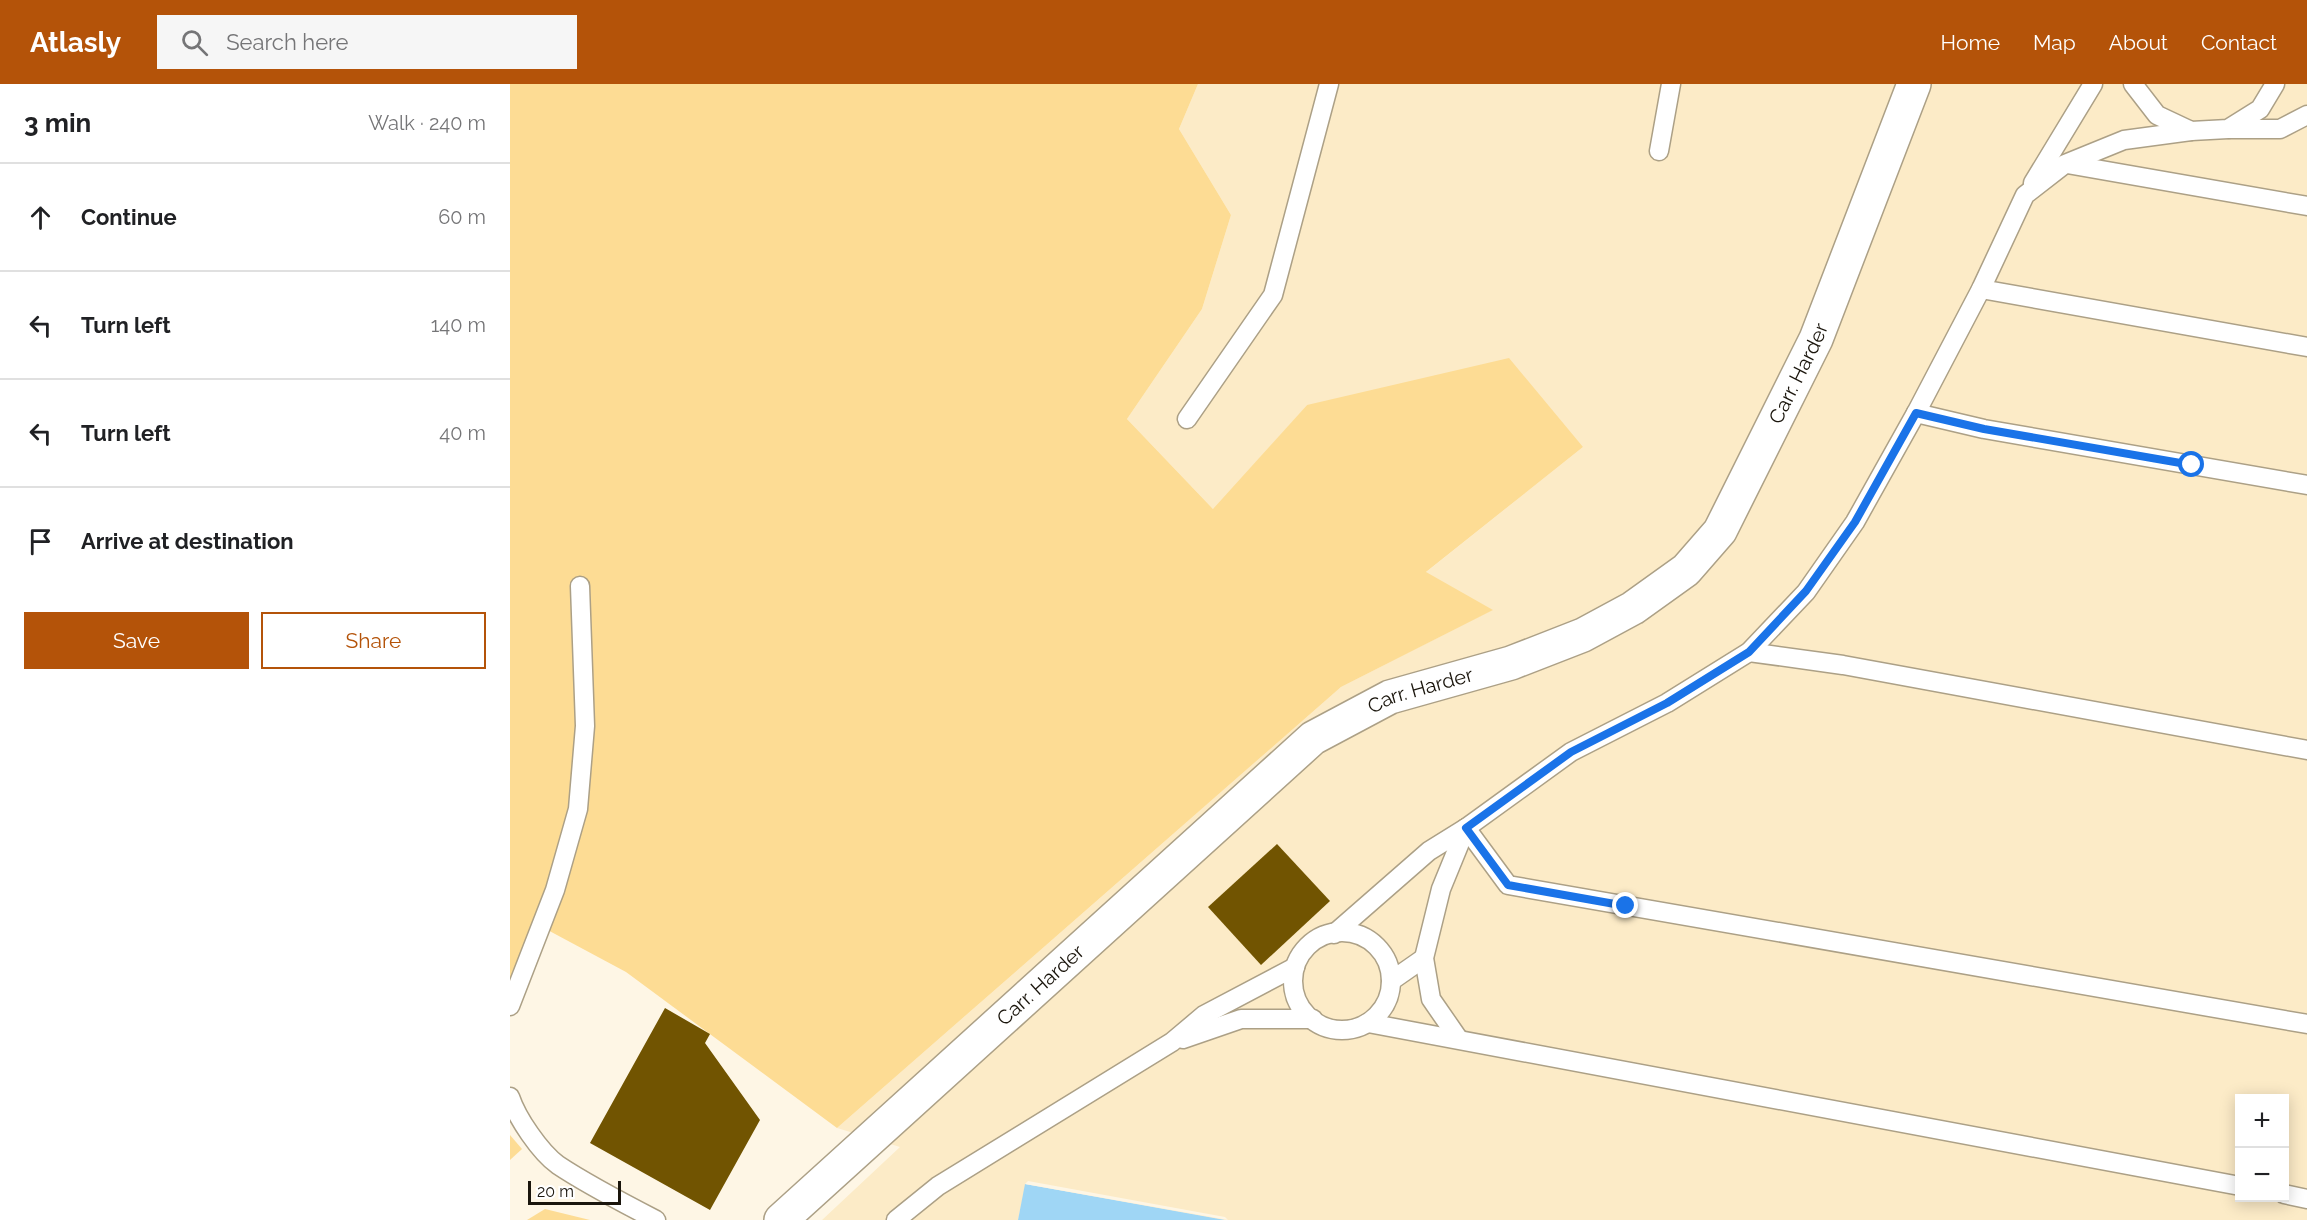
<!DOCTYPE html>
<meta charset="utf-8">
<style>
:root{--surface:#fff;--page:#f6f6f6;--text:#202124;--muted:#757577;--line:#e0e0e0;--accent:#b45309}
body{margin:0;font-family:Raleway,sans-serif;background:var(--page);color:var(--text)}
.controls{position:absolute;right:18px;bottom:18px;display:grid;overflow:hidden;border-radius:0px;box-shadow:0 3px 15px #0003}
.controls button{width:54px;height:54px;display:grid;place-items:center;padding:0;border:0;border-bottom:2px solid var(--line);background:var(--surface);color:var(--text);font:30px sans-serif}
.scale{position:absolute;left:18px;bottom:15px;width:93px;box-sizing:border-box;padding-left:6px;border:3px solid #1a150c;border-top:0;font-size:16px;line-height:21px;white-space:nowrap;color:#1a150c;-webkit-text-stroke:4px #fff;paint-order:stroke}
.stop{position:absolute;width:18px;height:18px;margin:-14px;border:4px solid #1a73e8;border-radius:50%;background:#fff}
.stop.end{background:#1a73e8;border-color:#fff;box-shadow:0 2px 6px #0008}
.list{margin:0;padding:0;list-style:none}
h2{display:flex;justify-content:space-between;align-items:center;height:78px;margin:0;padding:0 24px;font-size:26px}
h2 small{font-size:20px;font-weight:400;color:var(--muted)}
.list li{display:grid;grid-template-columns:39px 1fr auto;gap:18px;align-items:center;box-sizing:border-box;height:108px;padding:0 24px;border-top:2px solid var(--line)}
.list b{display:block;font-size:22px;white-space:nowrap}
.list em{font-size:20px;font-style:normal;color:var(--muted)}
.actions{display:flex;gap:12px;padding:18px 24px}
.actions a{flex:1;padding:14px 0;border:2px solid var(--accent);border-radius:0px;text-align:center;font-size:21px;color:var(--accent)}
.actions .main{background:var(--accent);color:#fff}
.icon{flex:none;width:33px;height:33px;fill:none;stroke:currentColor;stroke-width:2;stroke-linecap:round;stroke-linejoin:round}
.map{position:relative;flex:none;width:1797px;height:1136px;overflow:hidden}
header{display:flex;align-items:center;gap:36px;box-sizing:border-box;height:84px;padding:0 30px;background:var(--accent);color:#fff}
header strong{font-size:28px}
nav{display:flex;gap:33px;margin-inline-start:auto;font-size:21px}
.search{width:420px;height:54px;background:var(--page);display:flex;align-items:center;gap:15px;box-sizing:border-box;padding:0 21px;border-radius:0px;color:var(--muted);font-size:22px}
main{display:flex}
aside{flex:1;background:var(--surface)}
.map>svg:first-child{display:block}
.built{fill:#fcebc7;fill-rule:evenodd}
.green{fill:#fddc94}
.water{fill:#9fd6f5}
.pier{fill:#fef6e5}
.building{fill:#715401}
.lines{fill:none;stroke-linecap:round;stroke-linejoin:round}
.service-casing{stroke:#aca086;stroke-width:21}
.minor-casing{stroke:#aca086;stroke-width:36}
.service{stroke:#fff;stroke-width:18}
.minor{stroke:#fff;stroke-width:33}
.route{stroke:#1a73e8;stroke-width:8}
.labels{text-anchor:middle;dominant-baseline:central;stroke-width:6;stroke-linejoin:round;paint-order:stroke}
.street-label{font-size:20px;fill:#1a150c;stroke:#fff}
</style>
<header>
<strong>Atlasly</strong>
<div class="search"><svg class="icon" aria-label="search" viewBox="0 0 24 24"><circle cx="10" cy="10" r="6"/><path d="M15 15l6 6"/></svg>Search here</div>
<nav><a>Home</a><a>Map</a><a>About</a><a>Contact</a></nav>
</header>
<main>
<aside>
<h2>3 min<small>Walk · 240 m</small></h2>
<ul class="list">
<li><svg class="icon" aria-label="ahead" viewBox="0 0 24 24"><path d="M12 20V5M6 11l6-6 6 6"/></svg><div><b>Continue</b></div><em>60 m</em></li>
<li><svg class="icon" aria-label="left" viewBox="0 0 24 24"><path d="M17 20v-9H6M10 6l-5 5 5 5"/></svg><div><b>Turn left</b></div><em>140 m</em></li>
<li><svg class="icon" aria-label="left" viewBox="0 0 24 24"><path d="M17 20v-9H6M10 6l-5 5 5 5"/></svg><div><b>Turn left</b></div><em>40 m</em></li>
<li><svg class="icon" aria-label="arrive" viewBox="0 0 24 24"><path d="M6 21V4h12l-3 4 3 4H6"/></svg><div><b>Arrive at destination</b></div></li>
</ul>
<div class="actions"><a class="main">Save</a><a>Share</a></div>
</aside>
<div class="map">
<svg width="1797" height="1136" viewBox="0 0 1797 1136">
<rect width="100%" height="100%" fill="#fef6e5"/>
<!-- built -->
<path class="built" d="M688,0h1109v1136h-1082l-199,-36 -8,36h-196l78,-73 -63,-19 504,-441 151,-77 -67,-37 158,-126 -276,-42 -93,105 -87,-91 75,-110 29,-94 -52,-86zM1730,1014h44v100h-44z"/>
<!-- green -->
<g class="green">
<polygon points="0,0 688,0 669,45 721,131 692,225 617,335 703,425 797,321 999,274 1073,363 916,488 983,526 831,603 327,1044 116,888 32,843 0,913"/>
<polygon points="0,1051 12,1065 0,1076"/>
<polygon points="35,1125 80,1136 17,1136"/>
</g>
<!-- water -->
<polygon class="water" points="515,1100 715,1136 508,1136"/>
<!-- pier -->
<polygon class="pier" points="518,1097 715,1133 718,1136 515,1100"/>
<!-- building -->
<g class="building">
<polygon points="767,760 820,817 751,881 698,823"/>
<polygon points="155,924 200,950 195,959 250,1036 200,1126 80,1059"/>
</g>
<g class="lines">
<defs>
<g id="service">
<polyline points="1623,0 1647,31 1681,47 1718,45 1750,25 1765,0"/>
<polyline points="1720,45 1770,45 1797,31"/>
<polyline points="1149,67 1161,0"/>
<polyline points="1557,80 1797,122"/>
<polyline points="1523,99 1583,0"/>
<polyline points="1471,205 1797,263"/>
<polyline points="1406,329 1474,345 1797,401"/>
<polyline points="677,335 763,211 819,0"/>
<polyline points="1239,568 1333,581 1797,666"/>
<polyline points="956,744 998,801 1797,940"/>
<circle cx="832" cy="897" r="49"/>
<polyline points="824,850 919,767 956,744 1061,668 1157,619 1239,568 1296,508 1345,438 1406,329 1471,205 1515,111 1555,80 1614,56 1681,47"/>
<polyline points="881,897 914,874"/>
<polyline points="0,922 45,806 68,725 75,642 70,502"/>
<polyline points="858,939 1730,1102"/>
<polyline points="948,954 921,915 914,874 931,805 956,744"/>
<polyline points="673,955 731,935 803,935"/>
<path d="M0,1013c7,21 30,55 48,68 30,20 65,38 98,55"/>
<polyline points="1774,1110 1797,1115"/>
<polyline points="386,1136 428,1102 662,958 694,931 785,883"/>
</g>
<g id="minor">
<path id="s1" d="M271,1136l532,-482 77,-41 121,-34 72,-28 50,-27 53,-38 34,-39 96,-192 98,-255"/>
</g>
</defs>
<!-- service casing -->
<use href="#service" class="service-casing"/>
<!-- minor casing -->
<use href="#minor" class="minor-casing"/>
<!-- service -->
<use href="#service" class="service"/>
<!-- minor -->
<use href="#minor" class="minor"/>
</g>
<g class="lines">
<!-- route -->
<polyline class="route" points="1116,822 998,801 956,744 1061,668 1157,619 1239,568 1296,507 1345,438 1406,329 1474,345 1682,381"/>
</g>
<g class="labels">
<!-- street labels -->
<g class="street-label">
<text stroke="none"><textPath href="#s1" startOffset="1358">Carr. Harder</textPath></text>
<text stroke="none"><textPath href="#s1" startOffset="836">Carr. Harder</textPath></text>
<text stroke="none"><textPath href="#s1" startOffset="350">Carr. Harder</textPath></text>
</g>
</g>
</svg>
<div class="controls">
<button>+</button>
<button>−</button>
</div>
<div class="scale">20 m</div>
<div class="stop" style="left:1682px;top:381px"></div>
<div class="stop end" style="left:1116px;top:822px"></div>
</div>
</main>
